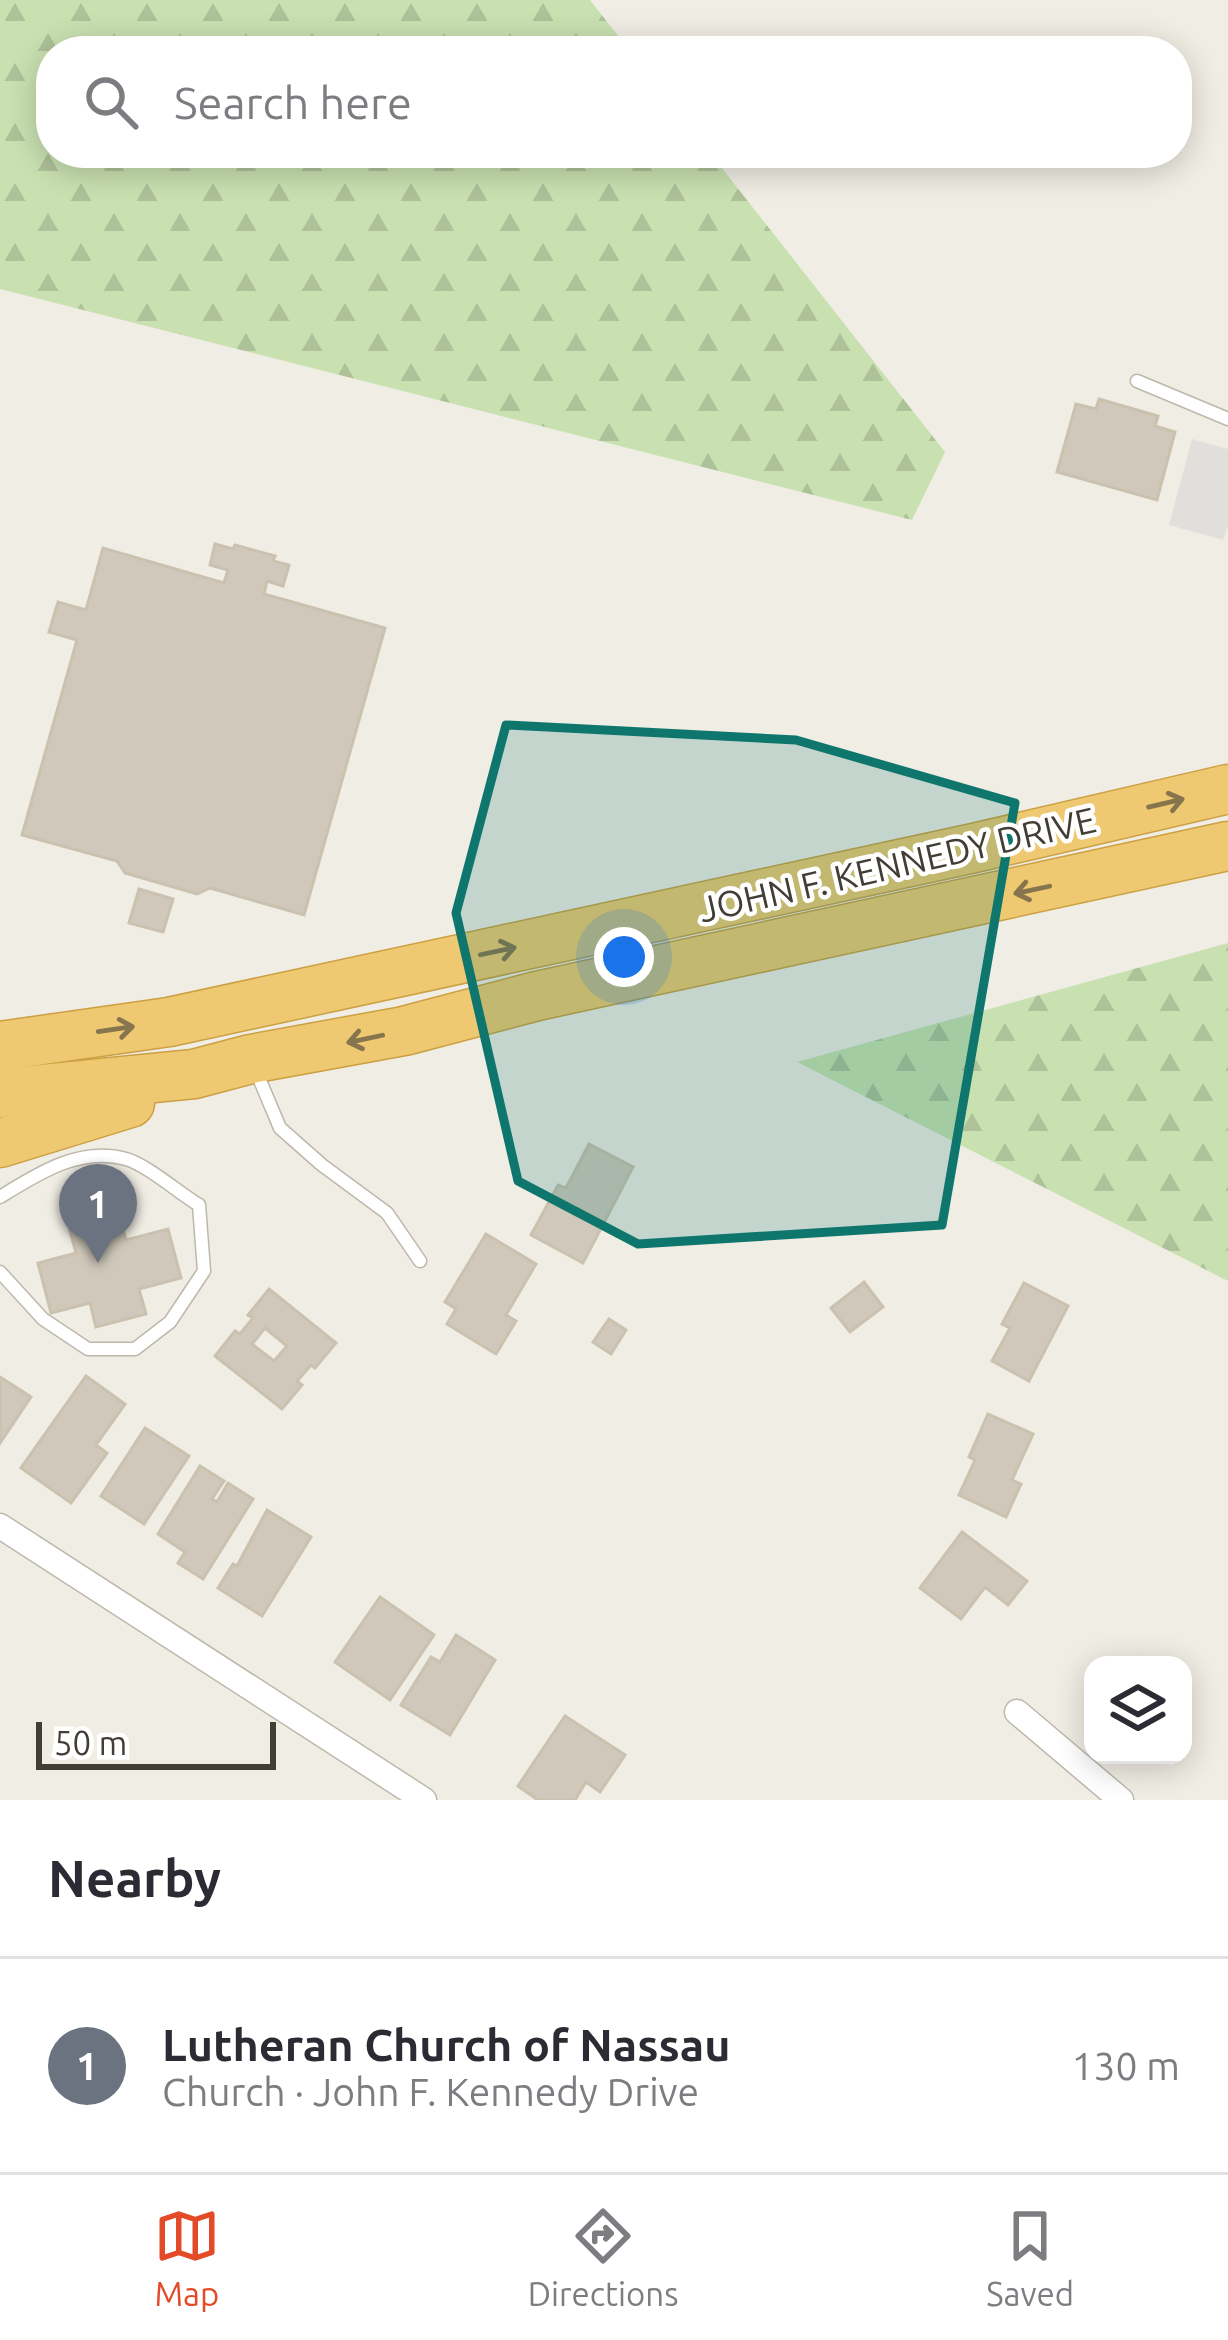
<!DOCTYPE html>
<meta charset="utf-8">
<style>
:root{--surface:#fff;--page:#f2f2f3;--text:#2b2b33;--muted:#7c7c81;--line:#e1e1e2;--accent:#e34b28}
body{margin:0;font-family:Ubuntu,sans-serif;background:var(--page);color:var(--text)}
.controls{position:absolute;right:36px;bottom:36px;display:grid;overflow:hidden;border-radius:24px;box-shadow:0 6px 30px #0003}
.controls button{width:108px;height:108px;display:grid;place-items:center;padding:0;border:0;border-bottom:3px solid var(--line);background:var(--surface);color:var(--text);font:60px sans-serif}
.scale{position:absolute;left:36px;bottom:30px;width:240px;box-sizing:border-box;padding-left:12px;border:6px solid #423d35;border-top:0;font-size:33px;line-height:42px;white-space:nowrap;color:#423d35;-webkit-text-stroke:9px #fff;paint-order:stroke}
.you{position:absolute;left:624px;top:957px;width:42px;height:42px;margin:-30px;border:9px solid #fff;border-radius:50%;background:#1a73e8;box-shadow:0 0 0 18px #1a73e833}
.badge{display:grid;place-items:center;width:78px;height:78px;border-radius:50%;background:var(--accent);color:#fff;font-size:39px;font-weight:700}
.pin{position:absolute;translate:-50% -99px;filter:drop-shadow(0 3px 6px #0008)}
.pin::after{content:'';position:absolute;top:63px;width:42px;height:36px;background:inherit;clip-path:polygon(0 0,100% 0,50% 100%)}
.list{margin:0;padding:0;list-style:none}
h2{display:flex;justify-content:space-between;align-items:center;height:156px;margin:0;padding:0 48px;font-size:51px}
h2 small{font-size:39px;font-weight:400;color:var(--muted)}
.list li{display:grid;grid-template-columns:78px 1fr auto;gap:36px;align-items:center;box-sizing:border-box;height:216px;padding:0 48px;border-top:3px solid var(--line)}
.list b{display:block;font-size:45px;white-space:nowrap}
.list p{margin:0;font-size:39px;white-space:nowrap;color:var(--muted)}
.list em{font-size:39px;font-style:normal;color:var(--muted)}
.icon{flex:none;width:66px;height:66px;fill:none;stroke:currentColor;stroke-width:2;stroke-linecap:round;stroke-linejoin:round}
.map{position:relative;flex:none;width:1228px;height:1800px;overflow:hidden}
.search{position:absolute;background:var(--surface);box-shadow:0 6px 30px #0003;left:36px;right:36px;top:36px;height:132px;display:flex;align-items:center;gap:30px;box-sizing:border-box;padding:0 42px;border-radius:48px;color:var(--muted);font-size:45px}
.sheet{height:372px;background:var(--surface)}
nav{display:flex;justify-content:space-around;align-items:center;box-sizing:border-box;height:168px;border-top:3px solid var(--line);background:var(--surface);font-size:33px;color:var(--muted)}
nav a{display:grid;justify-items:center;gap:6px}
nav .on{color:var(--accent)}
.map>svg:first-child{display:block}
.forest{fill:url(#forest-firs)}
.parking{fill:#e1dfdc}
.building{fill:#d0c9bb;stroke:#cac1af;stroke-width:3;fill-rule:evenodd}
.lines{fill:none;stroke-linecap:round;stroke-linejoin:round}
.lane-casing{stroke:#bdb8ab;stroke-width:15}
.street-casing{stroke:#bdb8ab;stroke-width:27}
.highway-casing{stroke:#cc9f42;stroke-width:51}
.lane{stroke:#fff;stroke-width:12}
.street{stroke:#fff;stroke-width:24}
.highway{stroke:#efc971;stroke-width:48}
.oneway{stroke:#87754d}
.marked{fill:#0f766e;fill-opacity:0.2;stroke:#0f766e;stroke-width:9;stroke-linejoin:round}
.labels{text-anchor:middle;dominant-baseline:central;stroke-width:9;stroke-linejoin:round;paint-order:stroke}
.street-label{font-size:36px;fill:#423d35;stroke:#fff}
</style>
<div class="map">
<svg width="1228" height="1800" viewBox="0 0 1228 1800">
<defs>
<pattern id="forest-firs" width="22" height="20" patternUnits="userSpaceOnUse" patternTransform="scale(3)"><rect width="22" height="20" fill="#c9e1b1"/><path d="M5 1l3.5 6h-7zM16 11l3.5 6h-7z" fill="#aec299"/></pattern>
</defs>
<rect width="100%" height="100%" fill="#f0ede4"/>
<!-- forest -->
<g class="forest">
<polygon points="0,0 590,0 630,51 51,51 51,153 710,153 945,452 912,520 0,289"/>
<polygon points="1228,943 1228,1281 797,1062"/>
</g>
<!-- parking -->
<polygon class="parking" points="1192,439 1228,449 1228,525 1223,540 1169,525"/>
<!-- building -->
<g class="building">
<polygon points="1099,399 1158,416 1155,426 1175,432 1157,500 1057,472 1076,404 1096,409"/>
<polygon points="215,544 233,549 235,545 275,556 273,561 289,565 283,586 267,581 264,594 385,628 304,915 210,888 197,894 125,873 117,861 22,835 77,640 49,632 58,602 86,610 103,548 224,583 228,570 210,565"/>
<polygon points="139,889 173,899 163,932 129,923"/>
<polygon points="589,1144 633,1167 583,1263 531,1235 558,1185 566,1188"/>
<polygon points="112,1191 126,1240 168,1229 181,1278 139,1289 146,1314 96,1327 90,1303 51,1313 38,1263 76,1253 63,1205"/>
<polygon points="486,1234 536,1264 506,1315 516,1321 496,1354 447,1324 456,1309 445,1302"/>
<polygon points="864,1282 883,1307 850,1332 831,1308"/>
<polygon points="1024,1283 1068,1306 1029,1381 992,1361 1010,1328 1002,1324"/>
<path d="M269,1289l67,54 -21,25 -4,-3 -14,16 5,4 -20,24 -67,-53 20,-25 5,3 13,-16 -5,-3zM265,1328l22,18 -13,15 -22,-17z"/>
<polygon points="609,1319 626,1330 611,1354 593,1342"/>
<polygon points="86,1376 125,1404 96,1445 107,1453 71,1503 21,1468"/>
<polygon points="0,1377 31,1397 0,1443"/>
<polygon points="988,1414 1033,1434 1012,1480 1021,1484 1006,1517 959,1495 975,1460 969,1457"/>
<polygon points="145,1428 189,1456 144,1524 101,1496"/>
<polygon points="200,1466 224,1481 212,1499 217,1502 228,1483 253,1499 203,1579 178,1563 185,1552 158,1534"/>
<polygon points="267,1510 311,1537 262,1616 218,1588 233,1564 237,1566"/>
<polygon points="962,1532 1027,1581 1008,1605 985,1587 961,1619 920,1588"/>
<polygon points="380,1597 434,1635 390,1700 335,1662"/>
<polygon points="456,1635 495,1660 450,1735 401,1705 431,1657 440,1662"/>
<polygon points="565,1716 625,1755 600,1792 586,1782 575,1800 538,1800 518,1786"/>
</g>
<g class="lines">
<defs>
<g id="lane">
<polyline points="1137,381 1228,419"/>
<polyline points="256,1071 280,1128 322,1165 387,1213 420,1261"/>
<path d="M0,1197c37,-23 80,-51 126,-38 21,6 53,34 73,46l5,66 -34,51 -35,27h-47l-45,-30 -43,-47"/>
</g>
<g id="street">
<polyline points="0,1526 424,1800"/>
<polyline points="1017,1712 1121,1800"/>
</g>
<g id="highway">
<polyline points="0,1046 169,1022 974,848 1228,789"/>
<polyline points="0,1093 194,1074 251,1059 404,1031 537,996 1228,846"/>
<polyline points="0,1143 130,1103"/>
</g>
</defs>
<!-- lane casing -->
<use href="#lane" class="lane-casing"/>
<!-- street casing -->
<use href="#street" class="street-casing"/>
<!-- highway casing -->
<use href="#highway" class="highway-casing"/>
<!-- lane -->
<use href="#lane" class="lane"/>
<!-- street -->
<use href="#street" class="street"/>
<!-- highway -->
<use href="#highway" class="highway"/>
</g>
<!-- one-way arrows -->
<defs><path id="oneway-shaft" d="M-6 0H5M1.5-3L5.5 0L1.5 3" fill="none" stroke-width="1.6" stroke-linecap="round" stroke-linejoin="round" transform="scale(3)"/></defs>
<g class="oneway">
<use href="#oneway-shaft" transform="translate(1166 803) rotate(-13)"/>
<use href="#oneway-shaft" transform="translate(1032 890) rotate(168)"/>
<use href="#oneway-shaft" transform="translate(498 951) rotate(-12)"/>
<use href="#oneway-shaft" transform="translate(116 1029) rotate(-8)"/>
<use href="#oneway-shaft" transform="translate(365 1039) rotate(168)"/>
</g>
<!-- marked area -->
<path class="marked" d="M506,725l290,15 219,63 -73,422 -304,19 -120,-63 -62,-268z"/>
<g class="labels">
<!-- street labels -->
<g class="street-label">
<text transform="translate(897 864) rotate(-13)">JOHN F. KENNEDY DRIVE</text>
</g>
</g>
</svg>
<div class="controls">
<button><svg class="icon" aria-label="layers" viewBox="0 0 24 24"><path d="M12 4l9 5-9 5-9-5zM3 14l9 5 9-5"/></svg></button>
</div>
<div class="scale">50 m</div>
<div class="you"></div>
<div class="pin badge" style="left:98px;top:1263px;background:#6b7280">1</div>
<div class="search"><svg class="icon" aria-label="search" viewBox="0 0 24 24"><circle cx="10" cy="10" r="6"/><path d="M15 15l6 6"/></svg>Search here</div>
</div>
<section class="sheet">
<h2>Nearby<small></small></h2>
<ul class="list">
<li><span class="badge" style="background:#6b7280">1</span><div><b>Lutheran Church of Nassau</b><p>Church · John F. Kennedy Drive</p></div><em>130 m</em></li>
</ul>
</section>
<nav>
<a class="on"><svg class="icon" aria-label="map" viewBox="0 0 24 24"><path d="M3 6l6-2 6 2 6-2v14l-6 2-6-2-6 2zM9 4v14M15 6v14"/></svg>Map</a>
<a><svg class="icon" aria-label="directions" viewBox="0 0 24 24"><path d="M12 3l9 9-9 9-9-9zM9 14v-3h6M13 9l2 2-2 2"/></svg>Directions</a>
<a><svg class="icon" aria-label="saved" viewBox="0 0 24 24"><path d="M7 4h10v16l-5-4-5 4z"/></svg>Saved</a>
</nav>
